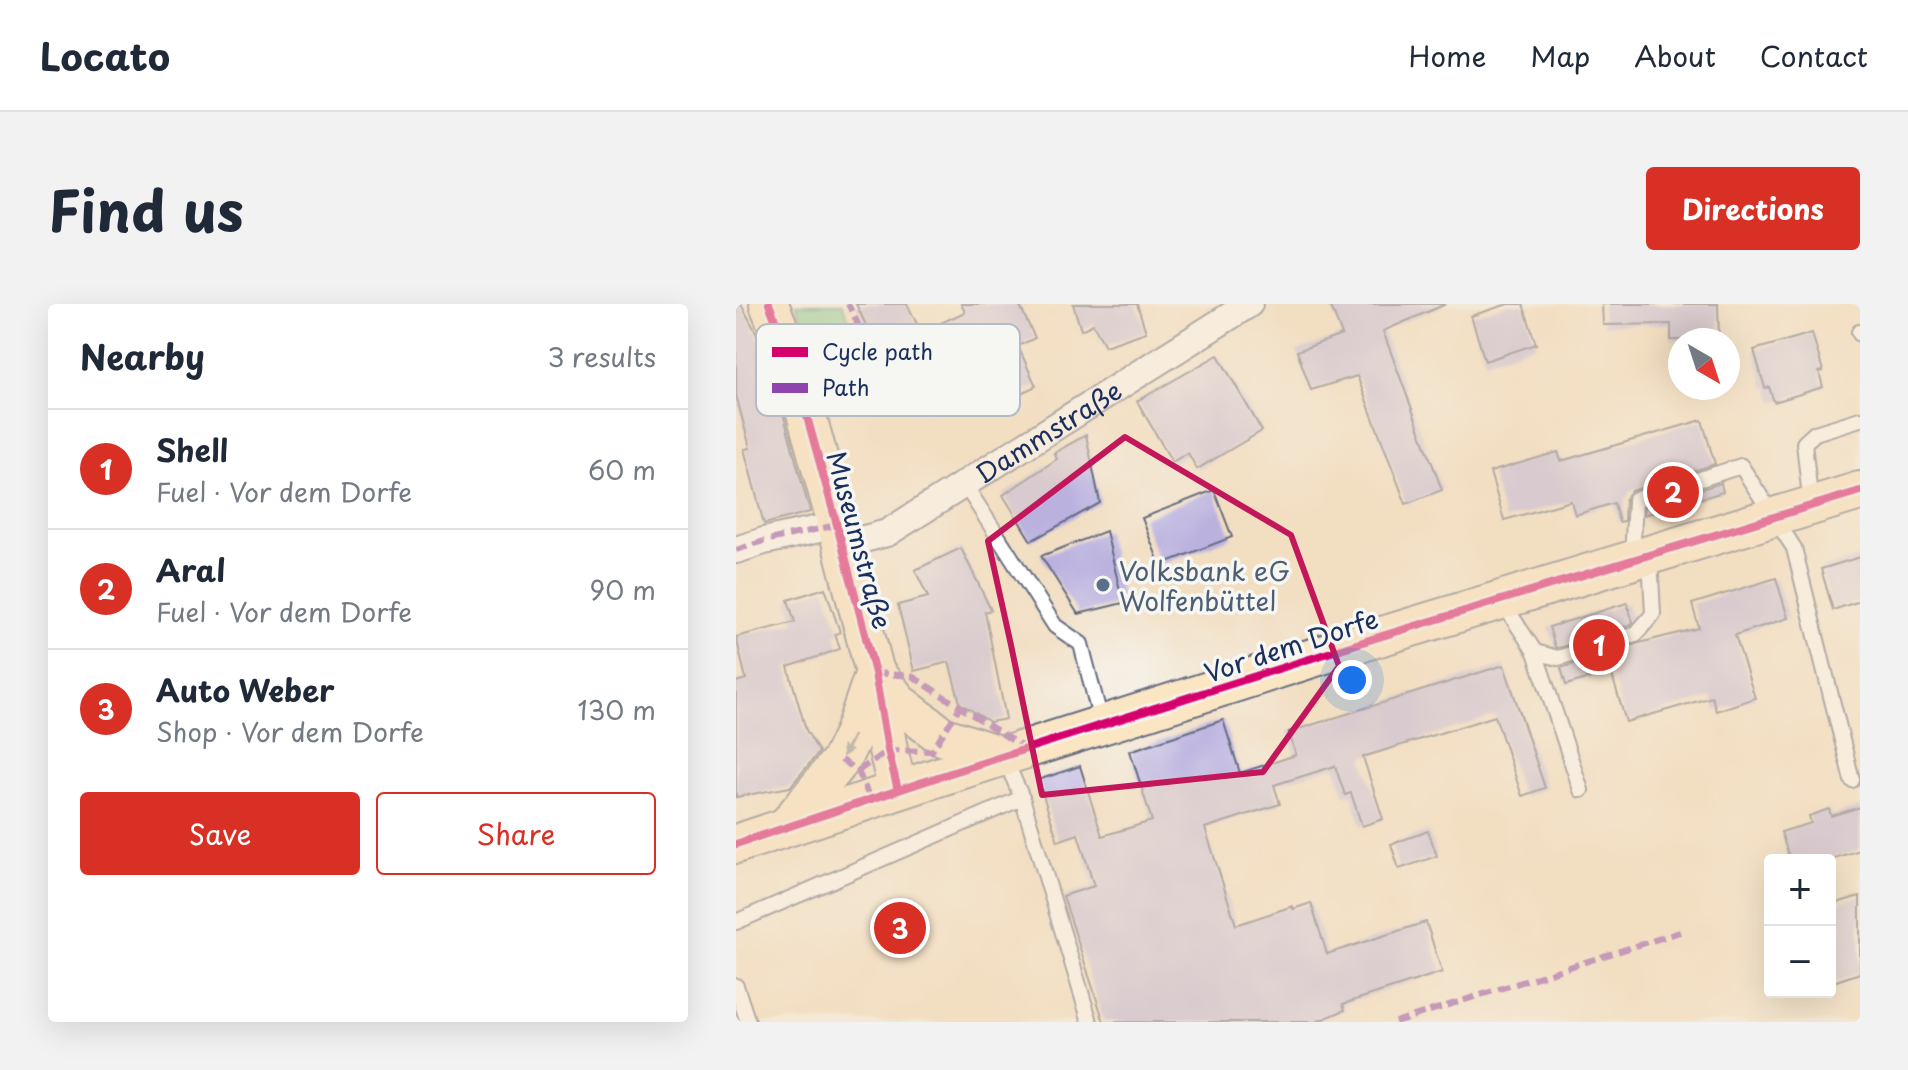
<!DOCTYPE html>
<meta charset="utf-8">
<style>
:root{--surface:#fff;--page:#f2f2f3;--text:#1f2937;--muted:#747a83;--line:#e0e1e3;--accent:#d93025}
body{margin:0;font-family:"Playpen Sans",sans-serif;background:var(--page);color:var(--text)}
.controls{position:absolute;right:24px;bottom:24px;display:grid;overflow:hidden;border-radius:8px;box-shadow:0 8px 32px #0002}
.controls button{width:72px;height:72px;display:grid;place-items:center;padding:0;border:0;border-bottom:2px solid var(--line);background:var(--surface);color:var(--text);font:40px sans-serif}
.compass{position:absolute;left:932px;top:24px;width:72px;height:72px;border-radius:50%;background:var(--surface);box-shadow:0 8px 32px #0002;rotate:141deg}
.you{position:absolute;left:616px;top:376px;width:28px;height:28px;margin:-20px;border:6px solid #fff;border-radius:50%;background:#1a73e8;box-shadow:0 0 0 12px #1a73e833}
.badge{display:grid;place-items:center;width:52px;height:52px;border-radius:50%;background:var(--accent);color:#fff;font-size:26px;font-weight:700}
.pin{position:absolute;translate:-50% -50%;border:4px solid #fff;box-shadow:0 2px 8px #0006}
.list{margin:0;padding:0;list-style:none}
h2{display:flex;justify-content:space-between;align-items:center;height:104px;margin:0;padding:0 32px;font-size:34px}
h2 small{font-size:26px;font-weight:400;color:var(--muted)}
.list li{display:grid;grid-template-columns:52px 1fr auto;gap:24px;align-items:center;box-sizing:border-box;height:120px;padding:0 32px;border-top:2px solid var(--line)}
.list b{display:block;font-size:30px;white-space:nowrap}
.list p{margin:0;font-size:26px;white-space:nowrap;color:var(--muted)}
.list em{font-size:26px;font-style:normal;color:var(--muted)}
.actions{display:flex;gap:16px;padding:24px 32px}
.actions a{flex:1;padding:18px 0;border:2px solid var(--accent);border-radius:8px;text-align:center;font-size:28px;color:var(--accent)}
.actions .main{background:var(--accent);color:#fff}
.map{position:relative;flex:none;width:1124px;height:718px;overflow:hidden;border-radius:8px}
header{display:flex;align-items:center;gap:48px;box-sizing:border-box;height:112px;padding:0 40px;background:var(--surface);border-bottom:2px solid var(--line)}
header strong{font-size:38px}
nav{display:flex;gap:44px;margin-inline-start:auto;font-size:28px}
.intro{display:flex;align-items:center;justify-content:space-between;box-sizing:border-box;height:192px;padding:0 48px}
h1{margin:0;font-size:56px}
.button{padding:20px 36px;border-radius:8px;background:var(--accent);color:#fff;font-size:28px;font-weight:700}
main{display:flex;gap:48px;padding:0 48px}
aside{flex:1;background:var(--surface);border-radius:8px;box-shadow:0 8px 32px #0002}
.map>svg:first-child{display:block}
.green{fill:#75cc91;stroke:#487e78;stroke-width:2}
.building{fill:#bab1df}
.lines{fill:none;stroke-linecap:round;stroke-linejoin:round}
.lane-casing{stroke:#666c81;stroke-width:18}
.street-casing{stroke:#666c81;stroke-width:30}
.secondary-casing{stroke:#666c81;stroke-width:42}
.lane{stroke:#fff;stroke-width:14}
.street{stroke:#fff;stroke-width:26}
.secondary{stroke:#fbe6c4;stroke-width:38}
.quiet{stroke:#8e44ad;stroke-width:6;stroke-dasharray:12 6;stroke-linecap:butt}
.cycleway-casing{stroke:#f6f6f2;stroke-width:13}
.cycleway{stroke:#d6006c;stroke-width:8}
.oneway{fill:#8b8a91}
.marked{fill:none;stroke:#c2185b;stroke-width:6;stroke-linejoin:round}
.service-dot{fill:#5c6f8a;stroke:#f6f6f2;stroke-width:3}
.labels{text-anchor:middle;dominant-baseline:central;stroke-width:7;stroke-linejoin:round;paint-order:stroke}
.street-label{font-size:26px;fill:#1b2f5e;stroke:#f6f6f2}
.service-label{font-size:26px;fill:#4e5e75;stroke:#f6f6f2;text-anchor:start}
.key{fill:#f6f6f2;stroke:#b4bac6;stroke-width:2}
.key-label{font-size:22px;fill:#1b2f5e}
</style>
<header>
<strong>Locato</strong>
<nav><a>Home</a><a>Map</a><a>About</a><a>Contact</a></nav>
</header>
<div class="intro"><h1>Find us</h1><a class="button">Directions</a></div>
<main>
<aside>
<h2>Nearby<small>3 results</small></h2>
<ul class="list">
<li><span class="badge">1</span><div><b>Shell</b><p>Fuel · Vor dem Dorfe</p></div><em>60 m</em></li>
<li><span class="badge">2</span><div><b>Aral</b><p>Fuel · Vor dem Dorfe</p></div><em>90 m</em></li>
<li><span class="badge">3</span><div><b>Auto Weber</b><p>Shop · Vor dem Dorfe</p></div><em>130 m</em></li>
</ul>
<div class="actions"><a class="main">Save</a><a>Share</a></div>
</aside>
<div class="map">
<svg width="1124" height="718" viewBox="0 0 1124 718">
<rect width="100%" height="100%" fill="#f6f6f2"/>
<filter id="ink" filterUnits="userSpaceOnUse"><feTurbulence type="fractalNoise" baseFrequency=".0125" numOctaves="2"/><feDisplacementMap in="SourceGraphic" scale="16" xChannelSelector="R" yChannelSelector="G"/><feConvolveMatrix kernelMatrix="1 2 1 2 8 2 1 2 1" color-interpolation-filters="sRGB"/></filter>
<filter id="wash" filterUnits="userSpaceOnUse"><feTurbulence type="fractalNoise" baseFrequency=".006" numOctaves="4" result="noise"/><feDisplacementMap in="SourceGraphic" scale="32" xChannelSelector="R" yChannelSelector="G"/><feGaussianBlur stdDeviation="1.8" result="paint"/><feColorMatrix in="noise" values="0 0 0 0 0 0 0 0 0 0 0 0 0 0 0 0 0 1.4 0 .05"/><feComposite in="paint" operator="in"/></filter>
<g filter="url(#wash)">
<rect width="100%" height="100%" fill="#f2dec1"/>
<!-- green -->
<polygon class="green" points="60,0 106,0 115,19 74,40"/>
<g id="blocks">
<!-- building -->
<g class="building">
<polygon points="0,0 5,0 22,32 34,62 74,208 28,220 8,145 14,144 0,91"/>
<polygon points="120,0 171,0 185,28 229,8 225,0 283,0 299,34 282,42 300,82 270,96 262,80 240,90 216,36 151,66"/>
<polygon points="337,0 401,0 410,28 369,42 357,20 345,26"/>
<polygon points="594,0 710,0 647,27 706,186 670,200 621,72 575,86 561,47 606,31"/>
<polygon points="772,0 787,0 800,40 749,57 735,12"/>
<polygon points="866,0 982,0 983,36 935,36 935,20 867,21"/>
<polygon points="1076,29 1087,67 1083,68 1087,83 1038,98 1033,83 1029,84 1018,46"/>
<polygon points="482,51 526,127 461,165 452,149 436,158 401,97"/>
<polygon points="966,116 979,160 895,187 889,195 888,217 883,218 878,199 839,211 835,197 768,216 754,168 822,148 825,157"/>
<polygon points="350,131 364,199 295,237 267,191 321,155 318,149"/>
<polygon points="985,179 987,188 908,211 909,203"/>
<polygon points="478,186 496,233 424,261 406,214"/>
<polygon points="370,227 387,299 342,310 305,252"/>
<polygon points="225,244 255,306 249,308 270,415 254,418 224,399 213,358 178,367 162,301 192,293 179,266"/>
<polygon points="1124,253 1124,297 1097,306 1085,265"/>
<polygon points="1040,274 1052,314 999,331 1019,394 980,407 976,393 890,418 875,368 830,381 825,364 903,339 963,324 956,300"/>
<polygon points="89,284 104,328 99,330 104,345 52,363 70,426 83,448 54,483 0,493 0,378 10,375 0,333 59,318 52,296"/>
<polygon points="891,299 897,318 894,321 822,344 819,343 813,323"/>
<polygon points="768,361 809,484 786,492 759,412 627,453 647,515 626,522 615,489 609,491 599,462 538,481 544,500 469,524 500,621 557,602 557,605 575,599 591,650 690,618 706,668 607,700 609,706 580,718 368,718 327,592 358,582 342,530 322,537 302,476 344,462 366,532 416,517 394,447 487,416 504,469 560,451 553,428"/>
<polygon points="1124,503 1124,546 1092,556 1054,556 1045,528 1075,519 1073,512 1093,505 1095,512"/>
<polygon points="692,527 701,552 663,565 655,540"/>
<polygon points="1124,592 1124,669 1094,679 1094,601"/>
</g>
</g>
</g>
<g filter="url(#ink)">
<use href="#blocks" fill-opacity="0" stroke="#666c81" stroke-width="2"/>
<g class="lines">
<defs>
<g id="lane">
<polyline points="1123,28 1124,30"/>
<polyline points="229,181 319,322 345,340 366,421"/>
<polyline points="1075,202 1068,139 1079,129 1124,115"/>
<polyline points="896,254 899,196 1005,162 1058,244 1116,476"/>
<polyline points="767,299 799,348 822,354 900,330 917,310 914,253"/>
<polyline points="799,348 845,486"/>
<polyline points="268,453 286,494 354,718"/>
<polyline points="0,618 286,494"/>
<polyline points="0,682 12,718"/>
</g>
<g id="street">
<path id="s1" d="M105,241l46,-12 362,-229"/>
<polyline points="0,246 28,237 101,221"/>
</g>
<g id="secondary">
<polyline points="33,0 55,55 101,221 139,369 152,446 162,486"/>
<polyline points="139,369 164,400 206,432 268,453"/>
<polyline points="51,522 105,456 118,429 138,371"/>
<polyline points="0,540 202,473 633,336 1124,187"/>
</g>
</defs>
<!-- lane casing -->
<use href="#lane" class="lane-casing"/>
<!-- street casing -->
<use href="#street" class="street-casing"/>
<!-- secondary casing -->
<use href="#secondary" class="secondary-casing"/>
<!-- lane -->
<use href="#lane" class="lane"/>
<!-- street -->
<use href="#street" class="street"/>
<!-- secondary -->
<use href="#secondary" class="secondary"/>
<!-- quiet -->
<g class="quiet">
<polyline points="55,55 122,20 112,0"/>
<polyline points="0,246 28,237 101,221"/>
<polyline points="139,369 176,372 291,446"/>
<polyline points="105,456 122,467 134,495"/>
<polyline points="122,467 152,446 196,447 224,403"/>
<polyline points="659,718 944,628"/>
</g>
<defs>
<g id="cycleway">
<polyline points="33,0 55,55 101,221 139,369 152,446 162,486"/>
<polyline points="0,540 202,473 633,336 1124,187"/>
</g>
</defs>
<!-- cycleway casing -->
<use href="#cycleway" class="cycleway-casing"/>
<!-- cycleway -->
<use href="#cycleway" class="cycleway"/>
</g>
<!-- one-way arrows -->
<defs><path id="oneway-solid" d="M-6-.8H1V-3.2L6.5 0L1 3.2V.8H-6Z" transform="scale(2)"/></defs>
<use class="oneway" href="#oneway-solid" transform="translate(112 442) rotate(117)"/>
</g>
<!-- marked area -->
<path d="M0 0H1124V718H0ZM389,133l166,98 48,131 -76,106 -221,23 -31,-150 -23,-104z" fill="#f2dec1" fill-opacity=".55" fill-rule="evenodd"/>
<path class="marked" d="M389,133l166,98 48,131 -76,106 -221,23 -31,-150 -23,-104z"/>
<!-- markers -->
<circle class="service-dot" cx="367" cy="281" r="8"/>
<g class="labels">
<!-- street labels -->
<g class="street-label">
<text stroke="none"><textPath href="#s1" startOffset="238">Dammstraße</textPath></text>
<text transform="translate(124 236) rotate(75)">Museumstraße</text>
<text transform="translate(555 341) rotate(-18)">Vor dem Dorfe</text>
</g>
<!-- service labels -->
<g class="service-label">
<text x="383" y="266">Volksbank eG<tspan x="383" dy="30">Wolfenbüttel</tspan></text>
</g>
</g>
<!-- legend -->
<rect x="20" y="20" width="264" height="92" rx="12" class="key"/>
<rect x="36" y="43" width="36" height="10" fill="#d6006c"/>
<rect x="36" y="79" width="36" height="10" fill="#8e44ad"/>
<g class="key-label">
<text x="86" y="56">Cycle path</text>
<text x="86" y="92">Path</text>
</g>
</svg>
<div class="controls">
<button>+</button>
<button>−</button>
</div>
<svg class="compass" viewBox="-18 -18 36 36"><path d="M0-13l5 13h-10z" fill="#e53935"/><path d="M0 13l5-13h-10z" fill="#747a83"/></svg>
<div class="you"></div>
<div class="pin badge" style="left:863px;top:341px">1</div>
<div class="pin badge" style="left:937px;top:188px">2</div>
<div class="pin badge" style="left:164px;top:624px">3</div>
</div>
</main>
